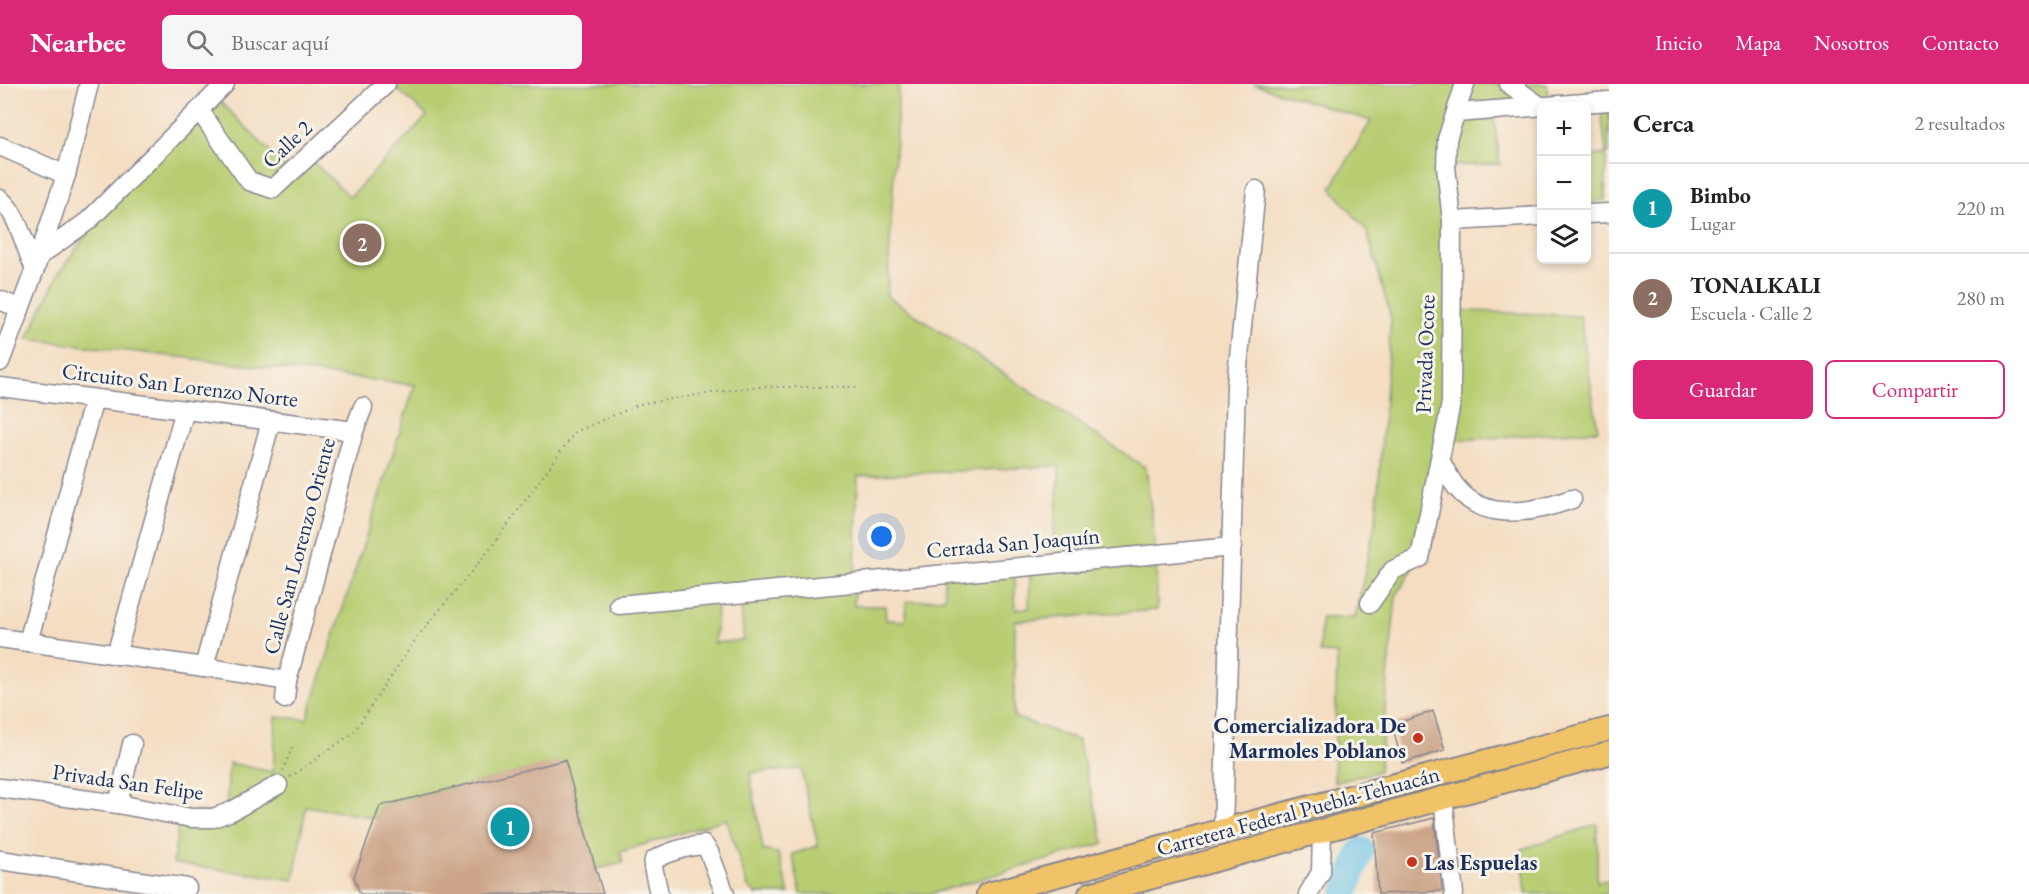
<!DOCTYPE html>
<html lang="es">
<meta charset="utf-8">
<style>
:root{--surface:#fff;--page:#f6f6f6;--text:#222;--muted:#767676;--line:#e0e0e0;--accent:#db2777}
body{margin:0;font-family:"EB Garamond",serif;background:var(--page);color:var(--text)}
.controls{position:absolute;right:18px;top:18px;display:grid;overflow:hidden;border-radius:9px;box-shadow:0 3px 9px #0003}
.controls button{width:54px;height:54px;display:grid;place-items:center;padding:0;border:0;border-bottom:2px solid var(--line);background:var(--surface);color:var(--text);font:30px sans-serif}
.you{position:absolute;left:882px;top:453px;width:21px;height:21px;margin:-15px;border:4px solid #fff;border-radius:50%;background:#1a73e8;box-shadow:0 0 0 9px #1a73e833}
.badge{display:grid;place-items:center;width:39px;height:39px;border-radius:50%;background:var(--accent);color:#fff;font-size:20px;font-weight:700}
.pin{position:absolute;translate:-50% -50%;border:3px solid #fff;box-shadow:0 2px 6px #0006}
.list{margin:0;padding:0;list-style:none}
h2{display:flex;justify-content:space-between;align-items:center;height:78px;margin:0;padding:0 24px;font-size:26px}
h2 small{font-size:20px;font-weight:400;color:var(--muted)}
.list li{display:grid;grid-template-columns:39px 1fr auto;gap:18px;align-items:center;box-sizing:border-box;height:90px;padding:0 24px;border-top:2px solid var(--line)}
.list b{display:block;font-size:22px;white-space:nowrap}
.list p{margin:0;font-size:20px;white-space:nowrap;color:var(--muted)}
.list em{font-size:20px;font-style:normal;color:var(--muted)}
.actions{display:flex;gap:12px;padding:18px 24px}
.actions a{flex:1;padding:14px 0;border:2px solid var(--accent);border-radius:9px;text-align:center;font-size:21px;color:var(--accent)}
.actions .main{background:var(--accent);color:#fff}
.icon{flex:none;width:33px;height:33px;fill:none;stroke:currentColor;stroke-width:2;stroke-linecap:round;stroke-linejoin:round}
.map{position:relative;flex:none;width:1609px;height:810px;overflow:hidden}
header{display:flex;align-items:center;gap:36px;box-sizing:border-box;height:84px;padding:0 30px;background:var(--accent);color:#fff}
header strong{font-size:28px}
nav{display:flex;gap:33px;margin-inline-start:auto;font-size:21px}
.search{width:420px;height:54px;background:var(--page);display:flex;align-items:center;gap:15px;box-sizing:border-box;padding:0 21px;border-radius:9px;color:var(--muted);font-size:22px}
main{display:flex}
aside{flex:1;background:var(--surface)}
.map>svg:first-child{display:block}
.green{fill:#b8cd72;stroke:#6a7e68;stroke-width:1.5;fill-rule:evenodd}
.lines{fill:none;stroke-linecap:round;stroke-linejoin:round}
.river{stroke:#68c1e6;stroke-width:26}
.building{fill:#cca488}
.minor-casing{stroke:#888690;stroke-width:21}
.major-casing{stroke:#888690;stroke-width:26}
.path{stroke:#888690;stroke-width:2;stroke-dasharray:1.5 4.5;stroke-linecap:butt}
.minor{stroke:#fff;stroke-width:18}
.major{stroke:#f1c369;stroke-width:22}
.poi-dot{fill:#c8321e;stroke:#f7f3e8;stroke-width:2}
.labels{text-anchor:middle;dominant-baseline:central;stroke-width:6;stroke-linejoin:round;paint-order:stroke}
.street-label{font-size:22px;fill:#1b2f5e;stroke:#f7f3e8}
.poi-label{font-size:22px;font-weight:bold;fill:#1b2f5e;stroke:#f7f3e8;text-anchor:end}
</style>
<header>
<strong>Nearbee</strong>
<div class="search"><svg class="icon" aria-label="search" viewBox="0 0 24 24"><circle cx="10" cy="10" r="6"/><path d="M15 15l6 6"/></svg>Buscar aquí</div>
<nav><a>Inicio</a><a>Mapa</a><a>Nosotros</a><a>Contacto</a></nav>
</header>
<main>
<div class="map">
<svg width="1609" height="810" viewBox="0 0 1609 810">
<rect width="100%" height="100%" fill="#f7f3e8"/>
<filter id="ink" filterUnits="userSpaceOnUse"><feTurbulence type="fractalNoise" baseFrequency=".0167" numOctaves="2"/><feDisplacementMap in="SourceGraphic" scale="12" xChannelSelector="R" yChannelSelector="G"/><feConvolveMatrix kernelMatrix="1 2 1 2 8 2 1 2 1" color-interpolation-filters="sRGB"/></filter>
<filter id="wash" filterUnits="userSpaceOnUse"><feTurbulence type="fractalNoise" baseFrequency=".008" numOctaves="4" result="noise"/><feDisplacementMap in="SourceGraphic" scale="24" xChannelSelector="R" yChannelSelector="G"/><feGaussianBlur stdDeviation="1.35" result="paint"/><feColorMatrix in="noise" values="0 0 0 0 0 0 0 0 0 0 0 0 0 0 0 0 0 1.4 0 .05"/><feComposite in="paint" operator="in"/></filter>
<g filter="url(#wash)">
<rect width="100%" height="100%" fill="#f4ddc1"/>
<!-- green -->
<g class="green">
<path d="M399,0h500l-12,212 259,172 10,84 1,58 -142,11 -1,96 64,23 26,103 -174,51h-129l-9,-40 26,-8 -17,-77 -51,4 13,77 15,3 11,41h-33l-8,-7 -22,-68 -106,33 3,11 -27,6 -31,-108 -185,45 -5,12 -69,-12 -12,74 -121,-17 7,-52 46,2 3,-50 44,9 3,-55 31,2 108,-334 -388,-46 32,-66 44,-62 112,-115 71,72 20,-13 44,42 77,-81 -31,-28zM1060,382l-9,95 -108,9 2,28 -39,4 -1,19 -19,-1 -1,-14h-31l4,-130zM1015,491h15l-1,33 -14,1zM739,504l5,52 -29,3 3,-53z"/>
<polygon points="1253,0 1547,0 1548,12 1569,20 1542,22 1541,116 1540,23 1493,26 1500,80 1449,82 1451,226 1580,232 1598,346 1447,357 1454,318 1419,475 1396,512 1379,687 1334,699 1337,570 1320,569 1321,534 1355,534 1376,435 1391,234 1367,147 1331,104 1371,37"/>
<polygon points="1601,28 1609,28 1609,70 1606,70 1605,116 1587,118 1587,73 1606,70"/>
<polygon points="1597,740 1597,798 1609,796 1609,810 1526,810 1522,765"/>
</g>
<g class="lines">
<!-- river -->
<polyline class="river" points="1345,810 1361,766"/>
</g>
<g id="blocks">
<!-- building -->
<g class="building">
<polygon points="1433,627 1445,666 1402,679 1392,641"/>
<polygon points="565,676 603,810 360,810 354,793 380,722"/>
<polygon points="1434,734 1442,807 1378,810 1374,749"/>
</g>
</g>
</g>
<g filter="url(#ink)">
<use href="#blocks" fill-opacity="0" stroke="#888690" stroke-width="1.5"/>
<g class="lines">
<defs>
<g id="minor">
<polyline points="1509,0 1540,22"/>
<polyline points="199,26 249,97 273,105 386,0"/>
<polyline points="1456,29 1609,17"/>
<polyline points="0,62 66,91"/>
<path d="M0,115c18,14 25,49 35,70"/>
<polyline points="1586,130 1609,129"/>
<polyline points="1452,137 1542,132"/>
<polyline points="39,172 88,137 225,0"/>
<polyline points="0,216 20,225"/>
<polyline points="0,278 35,185 66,91 89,0"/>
<polyline points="0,303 354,347"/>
<path d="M1440,376c5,9 10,20 17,28 28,35 79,24 115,11"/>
<polyline points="1370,519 1393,486 1420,474 1451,319 1452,137 1446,83 1447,55 1465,0"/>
<polyline points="619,521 1232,463"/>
<polyline points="0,554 204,583 287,597"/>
<polyline points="28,558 94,315"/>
<polyline points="116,571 185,326"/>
<polyline points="204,583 271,337"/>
<polyline points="285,615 287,597 354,347 363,323"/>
<polyline points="0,704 118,720 191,734 213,734 232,727 278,701"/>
<polyline points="1443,714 1454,810"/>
<polyline points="118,720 132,660"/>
<polyline points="1223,746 1236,302 1256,106"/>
<polyline points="0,776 187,804"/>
<path d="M659,810l-6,-27 1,-7c14,-8 34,-14 50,-15l5,7 16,42"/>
<polyline points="1308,810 1321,788 1322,747"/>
</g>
<g id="major">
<polyline points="988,810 1223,746 1609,645"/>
<polyline points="1090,810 1609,669"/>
</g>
</defs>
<!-- minor casing -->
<use href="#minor" class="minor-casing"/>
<!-- major casing -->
<use href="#major" class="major-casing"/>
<!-- path -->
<g class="path">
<polyline points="283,687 293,661"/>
<polyline points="290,693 353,649 418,552 490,465 575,348 640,320 751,303 861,303"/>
</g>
<!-- minor -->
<use href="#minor" class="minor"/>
<!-- major -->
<use href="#major" class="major"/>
</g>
</g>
<!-- markers -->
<g class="poi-dot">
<circle cx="1418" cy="654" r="6"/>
<circle cx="1412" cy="778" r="6"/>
</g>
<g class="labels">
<!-- street labels -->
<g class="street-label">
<text transform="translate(287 60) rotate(-43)">Calle 2</text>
<text transform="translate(1425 270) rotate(-88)">Privada Ocote</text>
<text transform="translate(180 301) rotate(7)">Circuito San Lorenzo Norte</text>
<text transform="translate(1013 459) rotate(-5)">Cerrada San Joaquín</text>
<text transform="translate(299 462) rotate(-75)">Calle San Lorenzo Oriente</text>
<text transform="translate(128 698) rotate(8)">Privada San Felipe</text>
<text transform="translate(1298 727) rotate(-15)">Carretera Federal Puebla-Tehuacán</text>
</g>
<!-- poi labels -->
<g class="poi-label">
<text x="1406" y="641">Comercializadora De<tspan x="1406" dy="25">Marmoles Poblanos</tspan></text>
<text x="1424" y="778" text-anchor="start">Las Espuelas</text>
</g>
</g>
</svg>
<div class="controls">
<button>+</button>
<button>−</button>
<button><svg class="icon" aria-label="layers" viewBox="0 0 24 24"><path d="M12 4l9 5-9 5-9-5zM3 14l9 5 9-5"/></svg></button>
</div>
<div class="you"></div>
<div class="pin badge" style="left:510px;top:743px;background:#0f9aa8">1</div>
<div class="pin badge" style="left:362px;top:159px;background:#8d6e63">2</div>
</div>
<aside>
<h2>Cerca<small>2 resultados</small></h2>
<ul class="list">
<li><span class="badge" style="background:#0f9aa8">1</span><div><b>Bimbo</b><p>Lugar</p></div><em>220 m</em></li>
<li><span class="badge" style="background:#8d6e63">2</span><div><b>TONALKALI</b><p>Escuela · Calle 2</p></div><em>280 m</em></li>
</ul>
<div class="actions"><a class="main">Guardar</a><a>Compartir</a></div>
</aside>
</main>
